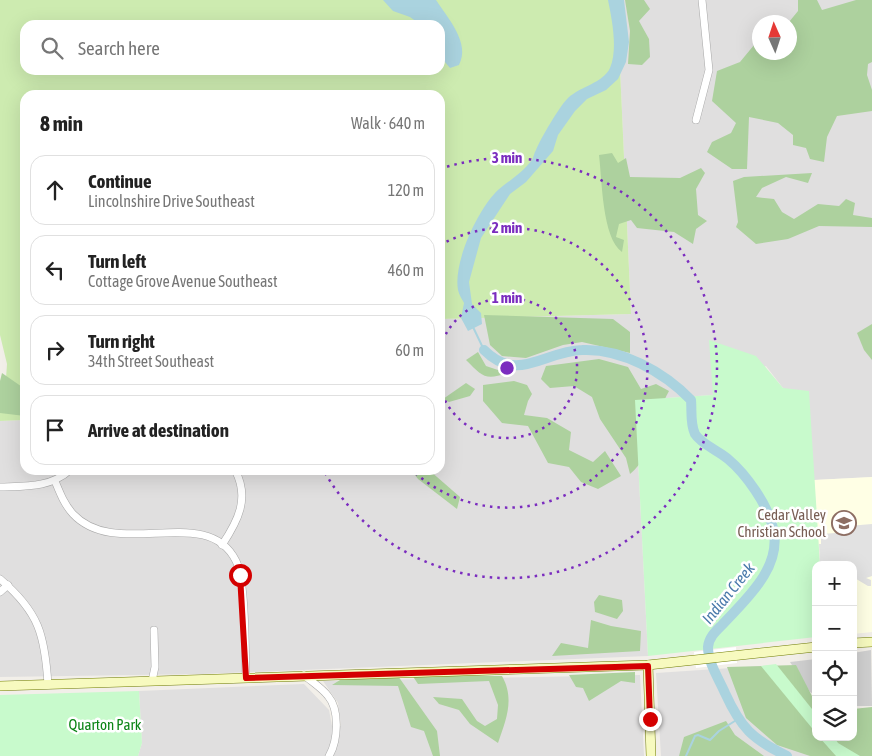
<!DOCTYPE html>
<meta charset="utf-8">
<style>
:root{--surface:#fff;--page:#f6f6f6;--text:#222;--muted:#767676;--line:#e0e0e0}
body{margin:0;font-family:"Asap Condensed",sans-serif;background:var(--page);color:var(--text)}
.controls{position:absolute;right:15px;bottom:15px;display:grid;overflow:hidden;border-radius:10px;box-shadow:0 5px 20px #0002}
.controls button{width:45px;height:45px;display:grid;place-items:center;padding:0;border:0;border-bottom:1px solid var(--line);background:var(--surface);color:var(--text);font:25px sans-serif}
.compass{position:absolute;left:752px;top:15px;width:45px;height:45px;border-radius:50%;background:var(--surface);box-shadow:0 5px 20px #0002;rotate:357deg}
.stop{position:absolute;width:15px;height:15px;margin:-11px;border:4px solid #d40000;border-radius:50%;background:#fff}
.stop.end{background:#d40000;border-color:#fff;box-shadow:0 1px 5px #0008}
.list{margin:0;padding:0;list-style:none}
h2{display:flex;justify-content:space-between;align-items:center;height:65px;margin:0;padding:0 20px;font-size:21px}
h2 small{font-size:16px;font-weight:400;color:var(--muted)}
.list li{display:grid;grid-template-columns:32px 1fr auto;gap:15px;align-items:center;box-sizing:border-box;height:70px;margin:0 10px 10px;padding:0 10px;border:1px solid var(--line);border-radius:15px}
.list b{display:block;font-size:19px;white-space:nowrap}
.list p{margin:0;font-size:16px;white-space:nowrap;color:var(--muted)}
.list em{font-size:16px;font-style:normal;color:var(--muted)}
.icon{flex:none;width:28px;height:28px;fill:none;stroke:currentColor;stroke-width:2;stroke-linecap:round;stroke-linejoin:round}
.map{position:relative;flex:none;width:872px;height:756px;overflow:hidden}
.search{position:absolute;background:var(--surface);box-shadow:0 5px 20px #0002;left:20px;top:20px;width:425px;height:55px;display:flex;align-items:center;gap:12px;box-sizing:border-box;padding:0 18px;border-radius:15px;color:var(--muted);font-size:19px}
.panel{position:absolute;background:var(--surface);box-shadow:0 5px 20px #0002;left:20px;top:90px;width:425px;height:385px;border-radius:15px}
.map>svg:first-child{display:block}
.residential{fill:#e0dfdf;fill-rule:evenodd}
.education{fill:#ffffe5}
.religious{fill:#d0d0d0}
.grass{fill:#cdebb0;fill-rule:evenodd}
.forest{fill:#add19e}
.park{fill:#c8facc}
.parking{fill:#e2e2e2}
.water{fill:#aad3df}
.pier{fill:#fff}
.lines{fill:none;stroke-linecap:round;stroke-linejoin:round}
.stream{stroke:#aad3df;stroke-width:2}
.river{stroke:#aad3df;stroke-width:10}
.street-casing{stroke:#a9a9a9;stroke-width:8}
.secondary-casing{stroke:#707d05;stroke-width:10}
.street{stroke:#fff;stroke-width:7}
.secondary{stroke:#f7fabf;stroke-width:9}
.route{stroke:#d40000;stroke-width:6}
.ring{fill:none;stroke:#7b2cbf;stroke-width:2.5;stroke-dasharray:2.5 5}
.labels{text-anchor:middle;dominant-baseline:central;stroke-width:5;stroke-linejoin:round;paint-order:stroke}
.education-label{font-size:15px;fill:#785e54;stroke:#fff;text-anchor:end}
.park-label{font-size:15px;fill:#0c8416;stroke:#fff}
.water-label{font-size:16px;font-style:italic;fill:#4a7aab;stroke:#fff}
.centre{fill:#7b2cbf;stroke:#fff;stroke-width:2.5}
.ring-label{font-size:15px;text-anchor:middle;font-weight:bold;fill:#7b2cbf;stroke:#fff;stroke-width:5;stroke-linejoin:round;paint-order:stroke}
</style>
<div class="map">
<svg width="872" height="756" viewBox="0 0 872 756">
<rect width="100%" height="100%" fill="#f2efe9"/>
<!-- residential -->
<g class="residential">
<path d="M617,0h255v477l-58,3 -31,-92 -17,-22 -53,29 -78,5 13,256 -446,18 -202,3v-256l25,-1v50h415v-151l191,-5zM760,22h30v30h-30z"/>
<polygon points="761,666 816,737 836,756 661,756 656,673"/>
<polygon points="640,675 644,756 138,756 142,743 139,691 304,684 329,710 332,726 341,726 338,703 323,681"/>
</g>
<!-- education -->
<polygon class="education" points="872,477 872,632 853,634 853,565 820,565 814,480"/>
<!-- religious -->
<g class="religious">
<polygon points="871,650 872,706 853,706 853,653"/>
<polygon points="816,659 816,695 810,692 790,662"/>
</g>
<!-- grass -->
<path class="grass" d="M0,0h617l14,314 -191,5v-224h-415v325l-25,1v-25l6,-18 1,-14 -7,-29zM25,25h415v45h-415z"/>
<!-- forest -->
<g class="forest">
<polygon points="625,0 644,0 650,9 639,21 649,39 650,57 642,65 628,64 630,31"/>
<polygon points="798,0 817,0 822,10 856,0 872,0 872,62 868,64 867,75 872,90 872,111 837,116 827,137 824,162 810,159 806,148 793,145 793,135 778,123 749,117 747,169 732,169 707,152 712,142 731,133 736,123 712,101 717,71 740,62 759,39 760,52 790,52 789,22 798,11"/>
<path d="M612,153l6,10 8,-5 4,19 50,1 21,-10 4,5 -9,16 2,26 9,6 -11,8 -3,15 -19,-12 -37,-4 -6,-8 -12,4 -3,13 8,3 -2,12c-20,-14 -20,-73 -23,-97z"/>
<polygon points="812,173 808,183 786,177 762,188 756,197 774,199 782,212 794,219 818,204 839,206 846,199 855,203 853,215 872,218 872,227 819,226 788,239 756,244 736,227 738,222 733,181 744,177"/>
<polygon points="484,315 613,319 630,332 630,353 582,342 563,345 526,358 502,356 490,345"/>
<polygon points="872,324 872,360 864,350 857,333"/>
<path d="M478,352l8,14 21,7c-22,8 -25,3 -41,-13z"/>
<path d="M599,359l29,8 13,22 15,-5 13,7c-15,26 -15,64 -39,83l-4,-16 -26,-39 -8,-22 -18,-11 -24,2 -9,-9 5,-13z"/>
<polygon points="2,373 25,389 25,416 0,413 0,381"/>
<polygon points="514,381 527,385 532,394 528,401 524,415 547,418 571,432 569,450 593,462 605,451 621,476 598,489 581,482 569,467 548,463 528,426 502,423 483,401 483,385"/>
<polygon points="466,383 475,389 470,396 449,402 443,399"/>
<polygon points="411,470 429,470 460,497 457,509 418,479"/>
<polygon points="599,595 622,600 623,611 617,619 595,612 594,602"/>
<polygon points="591,620 611,626 641,631 640,651 552,656 561,643 588,648"/>
<polygon points="796,665 812,696 816,698 816,737 853,737 853,709 872,707 872,756 810,756 777,745 746,718 727,667"/>
<polygon points="635,672 635,683 621,681 589,701 583,688 576,687 569,675"/>
<path d="M412,675l90,1c13,23 4,44 -4,67l-28,-19 -11,-14 -20,-6 -6,-7 29,2 15,22 8,5 12,-7 1,-14 -9,-24 -71,3z"/>
<polygon points="398,676 437,731 440,756 433,756 424,731 411,727 398,686 332,685 340,680"/>
<polygon points="726,721 735,735 764,756 679,756 684,737"/>
</g>
<!-- park -->
<g class="park">
<polygon points="709,340 756,356 783,388 809,391 820,565 816,565 816,637 648,656 635,400 713,395"/>
<polygon points="776,664 816,714 816,733 761,666"/>
<polygon points="139,691 142,743 138,756 0,756 0,695"/>
<polygon points="819,737 834,737 838,743 860,756 836,756"/>
</g>
<!-- parking -->
<polygon class="parking" points="872,524 872,576 866,578 871,580 871,586 868,586 853,577 853,565 820,565 819,544 821,544 821,534 836,533 836,527"/>
<!-- water -->
<g class="water">
<path d="M383,0h53c11,17 35,43 23,65l-9,3 -10,-12v-31h-19l-11,-8 -17,-6z"/>
<path d="M608,0h16l5,42 -3,20 -8,17 -12,11 -19,9 -12,12 -17,24 -5,16 -27,31 -16,12 -29,44 -12,44 3,22 9,9 1,11 -14,7 -7,-13 3,-15c-2,-4 -5,-8 -6,-13 -5,-28 20,-81 40,-100 12,-10 24,-17 34,-30 2,-4 2,-7 4,-10 5,-12 23,-43 32,-52 13,-12 35,-15 42,-30 8,-19 2,-48 -2,-68z"/>
</g>
<!-- pier -->
<polygon class="pier" points="736,647 737,663 696,668 694,652"/>
<g class="lines">
<!-- stream -->
<g class="stream">
<polyline points="473,327 484,350"/>
<polyline points="686,756 695,736 698,735 710,740 719,731 738,719"/>
</g>
<!-- river -->
<path class="river" d="M484,350c34,34 60,1 98,0 39,-2 82,22 109,50 1,11 -1,24 4,34 6,10 24,17 33,25 18,15 40,46 45,69 10,39 -27,71 -51,97 -6,6 -13,12 -14,22 0,16 11,32 17,46 16,35 27,46 62,63"/>
<defs>
<g id="street">
<polyline points="696,120 709,70 702,0"/>
<path d="M55,481c5,12 9,23 18,33 44,47 134,-12 163,47 10,20 9,91 10,117"/>
<path d="M0,487c25,-1 50,1 70,-17"/>
<path d="M222,545c16,-24 28,-47 13,-75"/>
<path d="M0,579c39,33 45,56 48,106"/>
<polyline points="0,592 8,585"/>
<path d="M304,675c8,7 18,13 24,21 12,14 10,45 1,60"/>
<polyline points="152,681 155,667 154,630"/>
</g>
<g id="secondary">
<polyline points="853,643 872,642"/>
<polyline points="648,665 651,756"/>
<polyline points="0,686 648,665 816,647"/>
</g>
</defs>
<!-- street casing -->
<use href="#street" class="street-casing"/>
<!-- secondary casing -->
<use href="#secondary" class="secondary-casing"/>
<!-- street -->
<use href="#street" class="street"/>
<!-- secondary -->
<use href="#secondary" class="secondary"/>
</g>
<g class="lines">
<!-- route -->
<polyline class="route" points="240,575 246,678 648,666 650,719"/>
</g>
<!-- distance rings -->
<g class="ring">
<path d="M440 348A70 70 0 1 1 440 388"/>
<path d="M440 245A140 140 0 1 1 412 470"/>
<path d="M440 169A210 210 0 1 1 324 471"/>
</g>
<!-- icons -->
<defs>
<symbol id="school-ring" viewBox="-11 -11 22 22"><circle r="9.5" fill="#fff" stroke="#8d6e63" stroke-width="1.5"/><path d="M0-5L7-2L0 1L-7-2ZM-4 1L0 2.5L4 1V4Q0 6-4 4Z" fill="#8d6e63"/></symbol>
</defs>
<g fill-rule="evenodd">
<use href="#school-ring" x="830" y="509" width="28" height="28"/>
</g>
<g class="labels">
<!-- education labels -->
<g class="education-label">
<text x="826" y="514">Cedar Valley<tspan x="826" dy="17">Christian School</tspan></text>
</g>
<!-- park labels -->
<g class="park-label">
<text x="105" y="724">Quarton Park</text>
</g>
<!-- water labels -->
<g class="water-label">
<text transform="translate(728 593) rotate(-51)">Indian Creek</text>
</g>
</g>
<circle cx="507" cy="368" r="8" class="centre"/>
<g class="ring-label">
<text x="507" y="163">3 min</text>
<text x="507" y="233">2 min</text>
<text x="507" y="303">1 min</text>
</g>
</svg>
<div class="controls">
<button>+</button>
<button>−</button>
<button><svg class="icon" aria-label="locate" viewBox="0 0 24 24"><circle cx="12" cy="12" r="6"/><path d="M12 2v4M12 18v4M2 12h4M18 12h4"/></svg></button>
<button><svg class="icon" aria-label="layers" viewBox="0 0 24 24"><path d="M12 4l9 5-9 5-9-5zM3 14l9 5 9-5"/></svg></button>
</div>
<svg class="compass" viewBox="-18 -18 36 36"><path d="M0-13l5 13h-10z" fill="#e53935"/><path d="M0 13l5-13h-10z" fill="#767676"/></svg>
<div class="stop" style="left:240px;top:575px"></div>
<div class="stop end" style="left:650px;top:719px"></div>
<div class="search"><svg class="icon" aria-label="search" viewBox="0 0 24 24"><circle cx="10" cy="10" r="6"/><path d="M15 15l6 6"/></svg>Search here</div>
<section class="panel">
<h2>8 min<small>Walk · 640 m</small></h2>
<ul class="list">
<li><svg class="icon" aria-label="ahead" viewBox="0 0 24 24"><path d="M12 20V5M6 11l6-6 6 6"/></svg><div><b>Continue</b><p>Lincolnshire Drive Southeast</p></div><em>120 m</em></li>
<li><svg class="icon" aria-label="left" viewBox="0 0 24 24"><path d="M17 20v-9H6M10 6l-5 5 5 5"/></svg><div><b>Turn left</b><p>Cottage Grove Avenue Southeast</p></div><em>460 m</em></li>
<li><svg class="icon" aria-label="right" viewBox="0 0 24 24"><path d="M7 20v-9h11M14 6l5 5-5 5"/></svg><div><b>Turn right</b><p>34th Street Southeast</p></div><em>60 m</em></li>
<li><svg class="icon" aria-label="arrive" viewBox="0 0 24 24"><path d="M6 21V4h12l-3 4 3 4H6"/></svg><div><b>Arrive at destination</b></div></li>
</ul>
</section>
</div>
